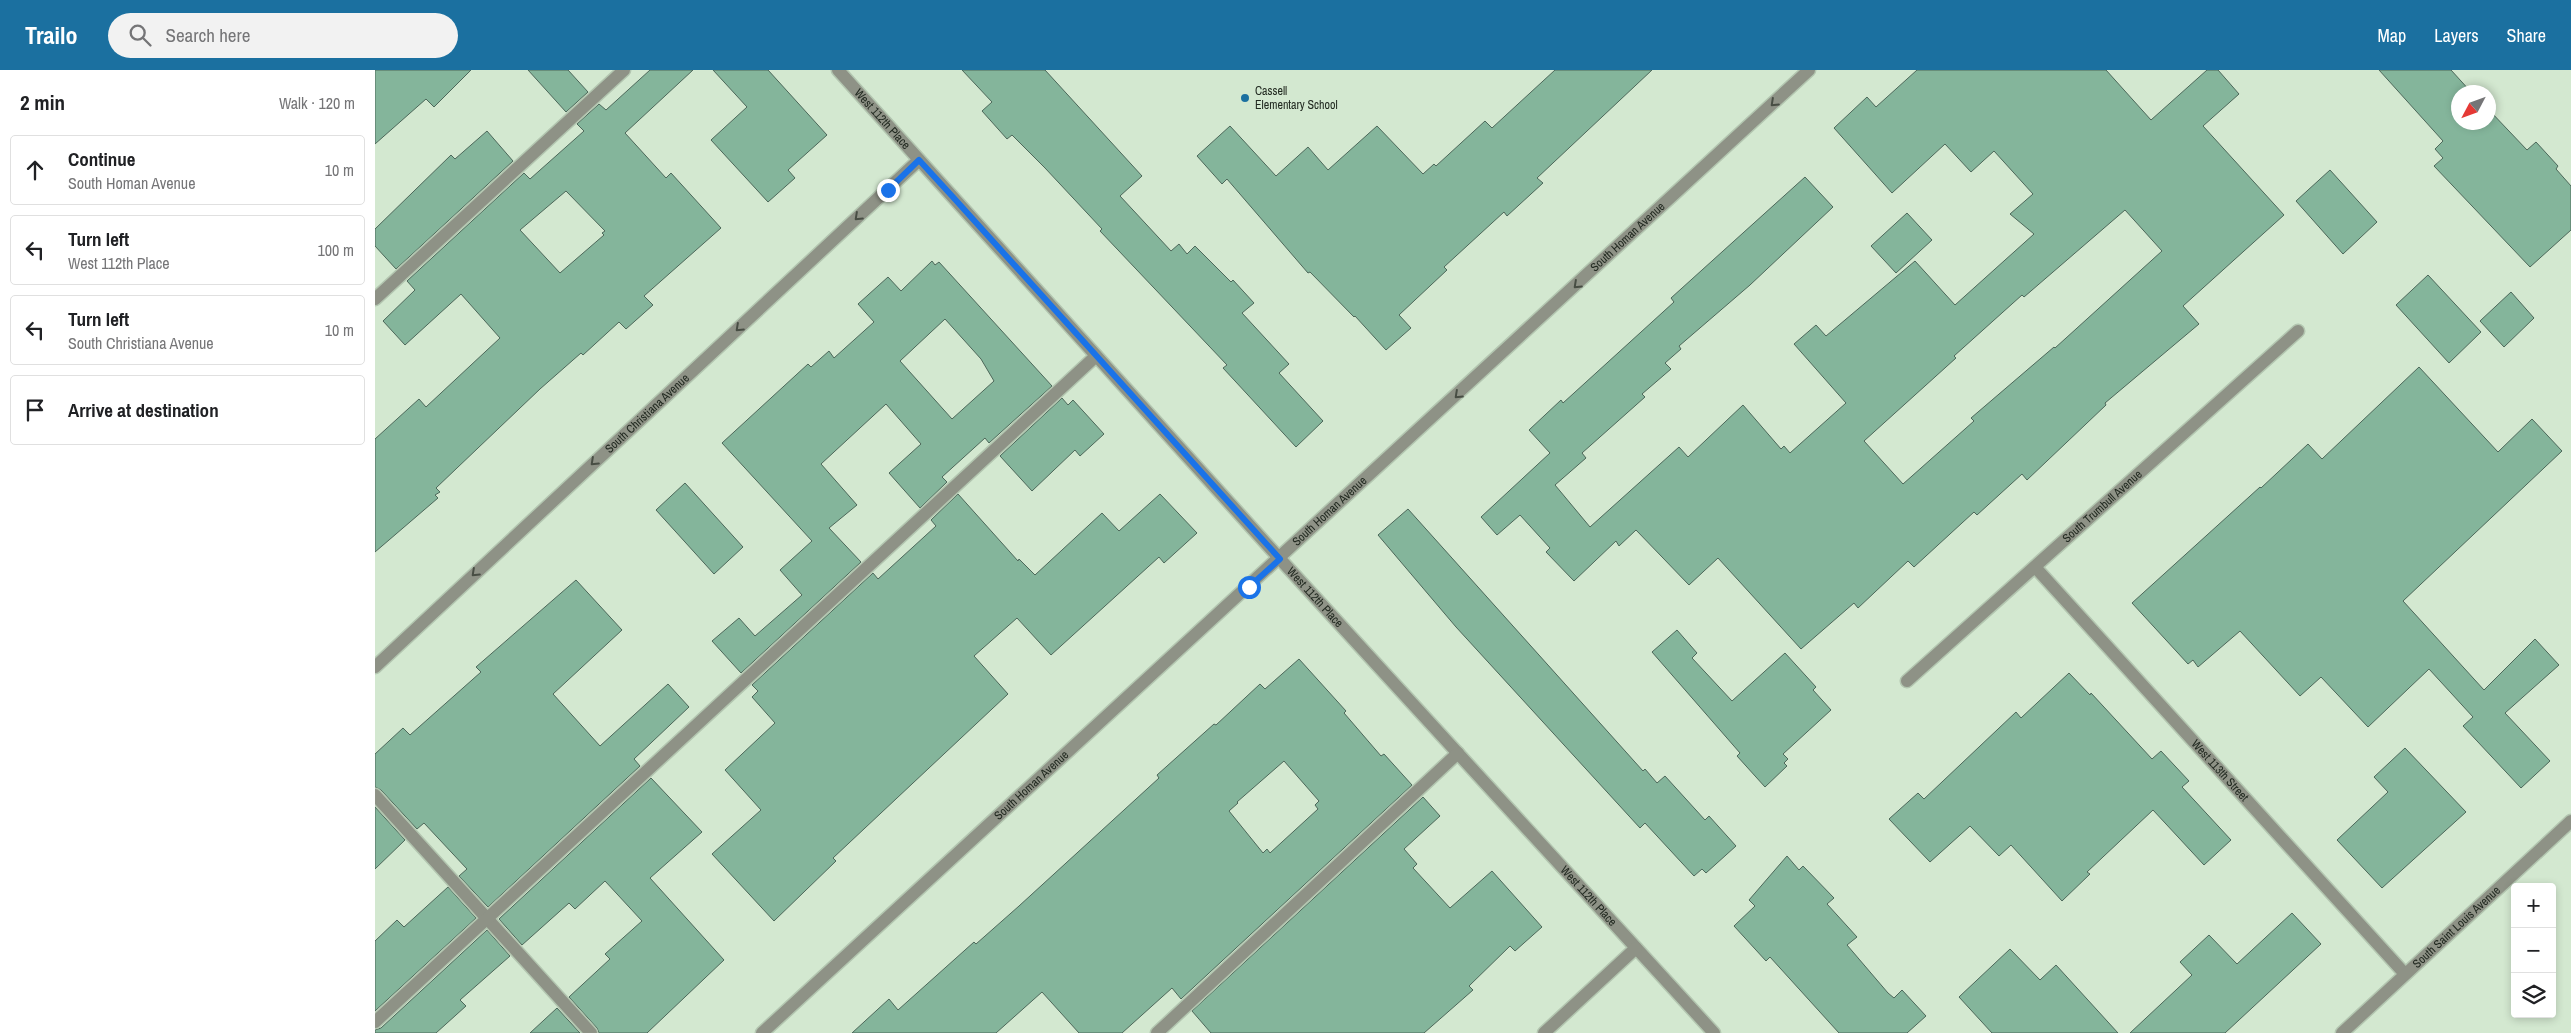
<!DOCTYPE html>
<meta charset="utf-8">
<style>
:root{--surface:#fff;--page:#f2f2f2;--text:#202124;--muted:#757577;--line:#e0e0e0;--accent:#1b70a0}
body{margin:0;font-family:"Archivo Narrow",sans-serif;background:var(--page);color:var(--text)}
.controls{position:absolute;right:15px;bottom:15px;display:grid;overflow:hidden;border-radius:5px;box-shadow:0 2px 8px #0003}
.controls button{width:45px;height:45px;display:grid;place-items:center;padding:0;border:0;border-bottom:1px solid var(--line);background:var(--surface);color:var(--text);font:25px sans-serif}
.compass{position:absolute;left:2076px;top:15px;width:45px;height:45px;border-radius:50%;background:var(--surface);box-shadow:0 2px 8px #0003;rotate:229deg}
.stop{position:absolute;width:15px;height:15px;margin:-11px;border:4px solid #1a73e8;border-radius:50%;background:#fff}
.stop.end{background:#1a73e8;border-color:#fff;box-shadow:0 1px 5px #0008}
.list{margin:0;padding:0;list-style:none}
h2{display:flex;justify-content:space-between;align-items:center;height:65px;margin:0;padding:0 20px;font-size:21px}
h2 small{font-size:16px;font-weight:400;color:var(--muted)}
.list li{display:grid;grid-template-columns:32px 1fr auto;gap:15px;align-items:center;box-sizing:border-box;height:70px;margin:0 10px 10px;padding:0 10px;border:1px solid var(--line);border-radius:5px}
.list b{display:block;font-size:19px;white-space:nowrap}
.list p{margin:0;font-size:16px;white-space:nowrap;color:var(--muted)}
.list em{font-size:16px;font-style:normal;color:var(--muted)}
.icon{flex:none;width:28px;height:28px;fill:none;stroke:currentColor;stroke-width:2;stroke-linecap:round;stroke-linejoin:round}
.map{position:relative;flex:none;width:2196px;height:963px;overflow:hidden}
header{display:flex;align-items:center;gap:30px;box-sizing:border-box;height:70px;padding:0 25px;background:var(--accent);color:#fff}
header strong{font-size:24px}
nav{display:flex;gap:28px;margin-inline-start:auto;font-size:18px}
.search{width:350px;height:45px;background:var(--page);display:flex;align-items:center;gap:12px;box-sizing:border-box;padding:0 18px;border-radius:28px;color:var(--muted);font-size:19px}
main{display:flex}
aside{flex:1;background:var(--surface)}
.map>svg:first-child{display:block}
.building{fill:#84b59b;stroke:#4d685a;fill-rule:evenodd}
.lines{fill:none;stroke-linecap:round;stroke-linejoin:round}
.minor-casing{stroke:#b3c6b0;stroke-width:15}
.minor{stroke:#8e9286;stroke-width:12}
.oneway{stroke:#484e44}
.route{stroke:#1a73e8;stroke-width:6}
.poi-dot{fill:#1b70a0;stroke:#d3e8d0;stroke-width:2}
.labels{text-anchor:middle;dominant-baseline:central;stroke-width:4.5;stroke-linejoin:round;paint-order:stroke}
.poi-label{font-size:12px;fill:#222a21;stroke:#d3e8d0;text-anchor:start}
.street-label{font-size:12px;fill:#222a21;stroke:#d3e8d0}
</style>
<header>
<strong>Trailo</strong>
<div class="search"><svg class="icon" aria-label="search" viewBox="0 0 24 24"><circle cx="10" cy="10" r="6"/><path d="M15 15l6 6"/></svg>Search here</div>
<nav><a>Map</a><a>Layers</a><a>Share</a></nav>
</header>
<main>
<aside>
<h2>2 min<small>Walk · 120 m</small></h2>
<ul class="list">
<li><svg class="icon" aria-label="ahead" viewBox="0 0 24 24"><path d="M12 20V5M6 11l6-6 6 6"/></svg><div><b>Continue</b><p>South Homan Avenue</p></div><em>10 m</em></li>
<li><svg class="icon" aria-label="left" viewBox="0 0 24 24"><path d="M17 20v-9H6M10 6l-5 5 5 5"/></svg><div><b>Turn left</b><p>West 112th Place</p></div><em>100 m</em></li>
<li><svg class="icon" aria-label="left" viewBox="0 0 24 24"><path d="M17 20v-9H6M10 6l-5 5 5 5"/></svg><div><b>Turn left</b><p>South Christiana Avenue</p></div><em>10 m</em></li>
<li><svg class="icon" aria-label="arrive" viewBox="0 0 24 24"><path d="M6 21V4h12l-3 4 3 4H6"/></svg><div><b>Arrive at destination</b></div></li>
</ul>
</aside>
<div class="map">
<svg width="2196" height="963" viewBox="0 0 2196 963">
<rect width="100%" height="100%" fill="#d3e8d0"/>
<!-- building -->
<g class="building">
<polygon points="0,0 96,0 59,37 51,29 0,74"/>
<polygon points="153,0 193,0 213,22 191,42"/>
<path d="M275,0h43l-68,63 41,45 5,-5 50,55 -77,68 9,9 -27,24 -7,-7 -36,33 -2,-2 -41,36 -104,99 4,4 -5,3 3,3 -63,54v-113l44,-40 7,8 74,-69 -39,-44 -56,51 -22,-24 32,-31 -8,-9 117,-108 6,6 54,-48 -7,-7 22,-20 7,6zM191,121l39,40 -3,2 2,2 -44,38 -40,-43z"/>
<polygon points="338,0 393,0 452,65 413,100 420,108 393,132 336,70 372,37"/>
<polygon points="587,0 670,0 767,106 745,126 796,181 804,174 812,184 820,176 856,212 858,210 879,233 867,243 914,294 904,303 948,351 921,377 848,298 852,295 725,161 727,159 670,98 637,65 632,69 607,41 617,32"/>
<polygon points="1180,0 1277,0 1162,108 1168,113 1132,146 1129,142 1069,197 1072,200 1024,245 1036,258 1011,280 980,246 979,247 935,202 933,203 852,109 847,114 822,86 855,56 901,106 933,77 953,100 1002,56 1048,104 1059,94 1061,96 1110,51 1117,58"/>
<path d="M1542,0h189l45,50 56,-50h11l21,24 -36,32 81,89 -101,91 16,18 -94,79 1,2 -79,75 -5,-6 -45,41 -3,-3 -60,55 -6,-6 -50,47 -4,-5 -53,46 -83,-91 -29,27 -53,-55 -17,16 -3,-5 -42,40 -28,-29 4,-4 -30,-33 -23,20 -16,-18 69,-64 -21,-23 32,-30 2,3 111,-101 -3,-4 134,-121 28,30 -83,78 -71,61 2,3 -16,14 6,6 -29,25 3,3 -63,56 4,5 -31,27 35,42 89,-80 9,10 55,-52 38,44 3,-3 6,7 56,-50 -52,-59 22,-19 10,11 89,-75 40,44 79,-71 -24,-20 23,-20 -39,-43 -23,21 -26,-28 -53,49 -58,-65 33,-31 9,10zM1750,140l37,41 -107,97 -1,-1 -83,71 3,3 -71,63 -39,-43 92,-83 -2,-2 68,-61 2,2z"/>
<polygon points="2004,0 2076,0 2096,22 2084,22 2084,52 2114,52 2114,40 2152,80 2161,72 2183,96 2181,99 2196,116 2196,160 2155,197 2059,96 2068,88 2060,79 2068,71"/>
<polygon points="112,61 138,91 21,199 0,176 0,159 76,85 80,89"/>
<polygon points="1955,100 2002,152 1968,184 1921,131"/>
<polygon points="1532,143 1557,170 1521,203 1496,176"/>
<path d="M557,191l3,4 4,-3 113,124 -63,57 -4,-5 -43,39 5,5 -27,26 -31,-35 32,-29 -35,-40 -65,60 36,41 -28,23 32,34 -120,111 -29,-32 27,-23 16,18 47,-41 -22,-25 32,-29 -90,-98 86,-79 3,3 18,-16 5,7 40,-36 -16,-18 30,-27 13,14zM570,249l36,40 13,22 -42,38 -52,-58z"/>
<polygon points="2053,205 2106,262 2074,293 2021,235"/>
<polygon points="2136,222 2159,248 2129,277 2105,251"/>
<polygon points="2044,297 2123,382 2157,349 2187,381 2028,531 2109,620 2160,569 2184,595 2130,643 2175,691 2146,718 2088,656 2098,647 2054,599 1993,657 1946,607 1925,626 1865,561 1823,597 1818,590 1813,594 1757,533 1885,417 1886,418 1933,374 1947,389"/>
<polygon points="687,328 693,335 698,330 729,364 705,386 700,380 657,421 625,386"/>
<polygon points="310,413 368,477 339,504 281,440"/>
<polygon points="583,424 643,491 644,489 660,505 727,443 744,461 785,424 822,463 789,493 784,487 676,585 642,548 599,586 633,624 458,788 461,791 399,851 337,784 386,740 350,700 400,653 377,627 383,621 377,615 498,503 503,509 561,456 556,450"/>
<polygon points="1033,439 1268,701 1270,699 1282,713 1290,706 1330,750 1334,746 1361,776 1331,803 1327,799 1319,806 1270,753 1265,758 1081,557 1003,465"/>
<polygon points="201,510 247,560 178,624 225,676 293,614 314,637 259,689 265,696 113,837 84,806 92,799 49,753 42,759 6,720 0,717 0,684 28,658 35,665 106,602 101,597"/>
<polygon points="1302,560 1322,583 1317,588 1357,631 1410,583 1441,617 1438,620 1456,640 1408,684 1413,689 1409,693 1412,696 1390,717 1362,686 1365,683 1277,582"/>
<path d="M924,589l47,52 -2,2 37,43 3,-2 28,31 -231,214 -9,-11 -50,45h-43l-37,-41 -46,41h-144l37,-34 9,11 76,-68 2,2 43,-38 140,-128 -2,-3 57,-51 2,1 44,-41 5,5zM909,691l35,40 -4,4 3,4 -48,44 -3,-4 -4,4 -34,-42 9,-8 -1,-1z"/>
<polygon points="1694,603 1715,625 1716,623 1777,689 1786,681 1814,711 1807,717 1856,770 1829,795 1778,740 1712,802 1715,804 1687,831 1636,775 1624,786 1595,756 1555,792 1514,749 1543,723 1549,729 1641,642 1646,648"/>
<polygon points="2030,678 2091,742 2007,818 1962,770 2013,722 1999,707"/>
<polygon points="276,708 327,762 275,808 349,890 272,963 224,963 222,958 194,927 235,889 230,884 267,851 230,811 200,839 194,833 147,875 124,849"/>
<polygon points="1048,727 1065,746 1029,779 1042,794 1038,798 1075,838 1117,801 1167,857 1140,881 1135,876 1094,916 1098,920 1049,963 836,963 817,941"/>
<polygon points="0,737 30,770 0,799"/>
<polygon points="1412,786 1424,800 1428,796 1459,828 1452,834 1482,867 1472,875 1513,923 1519,928 1527,920 1551,946 1532,963 1464,963 1395,887 1391,891 1359,856 1380,836 1374,830"/>
<polygon points="73,817 101,848 0,941 0,871 22,850 29,857"/>
<polygon points="1917,843 1946,874 1850,963 1755,963 1817,905 1805,892 1834,865 1862,894"/>
<polygon points="112,860 135,886 85,930 91,936 61,963 0,963 0,960 6,958"/>
<polygon points="1635,879 1665,910 1681,895 1743,963 1617,963 1584,927"/>
<polygon points="182,938 205,963 155,963"/>
</g>
<g class="lines">
<defs>
<g id="minor">
<path id="s1" d="M463,0l442,489 434,474"/>
<polyline points="0,229 249,0"/>
<path id="s2" d="M1660,497l370,407"/>
<path id="s3" d="M0,597l544,-507"/>
<path id="s4" d="M1532,611l391,-350"/>
<polyline points="0,725 216,963"/>
<polyline points="0,952 721,286"/>
<path id="s5" d="M387,963l1047,-963"/>
<polyline points="782,963 1083,683"/>
<polyline points="1169,963 1261,878"/>
<path id="s6" d="M1967,963l229,-212"/>
</g>
</defs>
<!-- minor casing -->
<use href="#minor" class="minor-casing"/>
<!-- minor -->
<use href="#minor" class="minor"/>
</g>
<!-- one-way arrows -->
<defs><path id="oneway-chevron" d="M-2-3.5L2.5 0L-2 3.5" fill="none" stroke-width="1.6" stroke-linecap="round" stroke-linejoin="round" transform="scale(1.25)"/></defs>
<g class="oneway">
<use href="#oneway-chevron" transform="translate(1399 33) rotate(137)"/>
<use href="#oneway-chevron" transform="translate(483 147) rotate(137)"/>
<use href="#oneway-chevron" transform="translate(1202 215) rotate(137)"/>
<use href="#oneway-chevron" transform="translate(364 258) rotate(137)"/>
<use href="#oneway-chevron" transform="translate(1083 325) rotate(137)"/>
<use href="#oneway-chevron" transform="translate(219 392) rotate(137)"/>
<use href="#oneway-chevron" transform="translate(100 503) rotate(137)"/>
</g>
<g class="lines">
<!-- route -->
<polyline class="route" points="513,120 544,90 577,126 905,489 874,517"/>
</g>
<!-- markers -->
<circle class="poi-dot" cx="870" cy="28" r="5"/>
<g class="labels">
<!-- poi labels -->
<g class="poi-label">
<text x="880" y="21">Cassell<tspan x="880" dy="14">Elementary School</tspan></text>
</g>
<!-- street labels -->
<g class="street-label">
<text stroke="none"><textPath href="#s1" startOffset="66">West 112th Place</textPath></text>
<text stroke="none"><textPath href="#s5" startOffset="1176">South Homan Avenue</textPath></text>
<text stroke="none"><textPath href="#s3" startOffset="372">South Christiana Avenue</textPath></text>
<text stroke="none"><textPath href="#s4" startOffset="262">South Trumbull Avenue</textPath></text>
<text stroke="none"><textPath href="#s5" startOffset="771">South Homan Avenue</textPath></text>
<text stroke="none"><textPath href="#s1" startOffset="711">West 112th Place</textPath></text>
<text stroke="none"><textPath href="#s2" startOffset="275">West 113th Street</textPath></text>
<text stroke="none"><textPath href="#s5" startOffset="366">South Homan Avenue</textPath></text>
<text stroke="none"><textPath href="#s1" startOffset="1116">West 112th Place</textPath></text>
<text stroke="none"><textPath href="#s6" startOffset="156">South Saint Louis Avenue</textPath></text>
</g>
</g>
</svg>
<div class="controls">
<button>+</button>
<button>−</button>
<button><svg class="icon" aria-label="layers" viewBox="0 0 24 24"><path d="M12 4l9 5-9 5-9-5zM3 14l9 5 9-5"/></svg></button>
</div>
<svg class="compass" viewBox="-18 -18 36 36"><path d="M0-13l5 13h-10z" fill="#e53935"/><path d="M0 13l5-13h-10z" fill="#757577"/></svg>
<div class="stop" style="left:874px;top:517px"></div>
<div class="stop end" style="left:513px;top:120px"></div>
</div>
</main>
